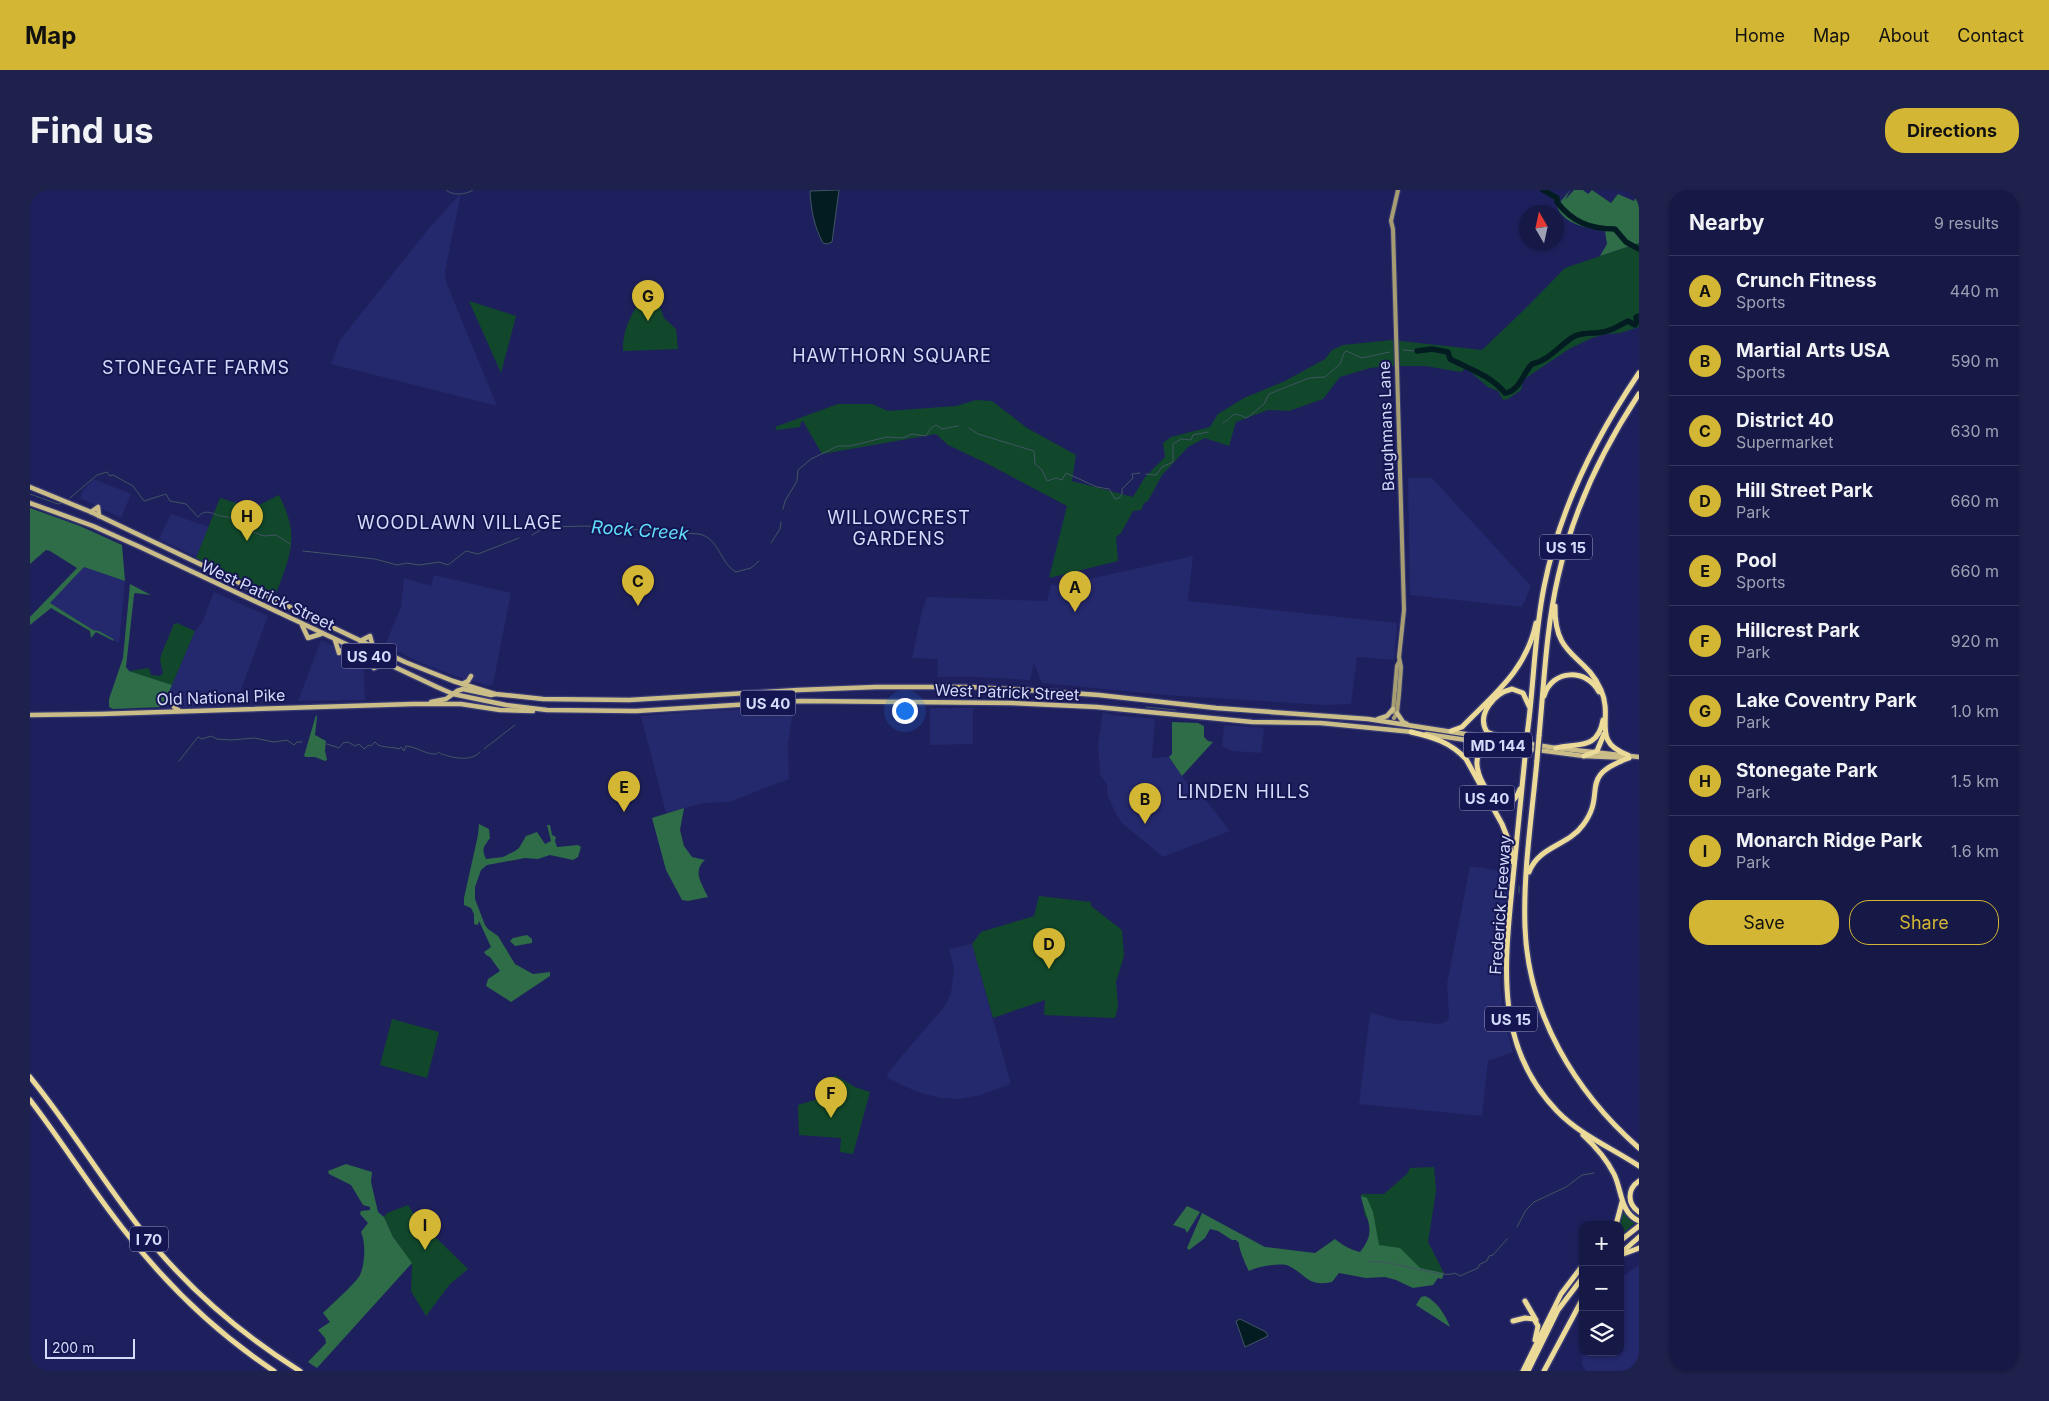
<!DOCTYPE html>
<meta charset="utf-8">
<style>
:root{--surface:#161846;--page:#1f214d;--text:#f1f3f6;--muted:#9ea0b3;--line:#35375f;--accent:#d4b635}
body{margin:0;font-family:Inter,sans-serif;background:var(--page);color:var(--text)}
.controls{position:absolute;right:15px;bottom:15px;display:grid;overflow:hidden;border-radius:10px;box-shadow:0 1px 4px #0004}
.controls button{width:45px;height:45px;display:grid;place-items:center;padding:0;border:0;border-bottom:1px solid var(--line);background:var(--surface);color:var(--text);font:25px sans-serif}
.compass{position:absolute;left:1489px;top:15px;width:45px;height:45px;border-radius:50%;background:var(--surface);box-shadow:0 1px 4px #0004;rotate:351deg}
.scale{position:absolute;left:15px;bottom:12px;width:90px;box-sizing:border-box;padding-left:5px;border:2px solid #d4dbfa;border-top:0;font-size:14px;line-height:18px;white-space:nowrap;color:#d4dbfa;-webkit-text-stroke:4px #151551;paint-order:stroke}
.you{position:absolute;left:874px;top:520px;width:18px;height:18px;margin:-12px;border:4px solid #fff;border-radius:50%;background:#1a73e8;box-shadow:0 0 0 8px #1a73e833}
.badge{display:grid;place-items:center;width:32px;height:32px;border-radius:50%;background:var(--accent);color:#111;font-size:16px;font-weight:700}
.pin{position:absolute;translate:-50% -41px;filter:drop-shadow(0 1px 2px #0008)}
.pin::after{content:'';position:absolute;top:26px;width:18px;height:15px;background:inherit;clip-path:polygon(0 0,100% 0,50% 100%)}
.list{margin:0;padding:0;list-style:none}
h2{display:flex;justify-content:space-between;align-items:center;height:65px;margin:0;padding:0 20px;font-size:21px}
h2 small{font-size:16px;font-weight:400;color:var(--muted)}
.list li{display:grid;grid-template-columns:32px 1fr auto;gap:15px;align-items:center;box-sizing:border-box;height:70px;padding:0 20px;border-top:1px solid var(--line)}
.list b{display:block;font-size:19px;white-space:nowrap}
.list p{margin:0;font-size:16px;white-space:nowrap;color:var(--muted)}
.list em{font-size:16px;font-style:normal;color:var(--muted)}
.actions{display:flex;gap:10px;padding:15px 20px}
.actions a{flex:1;padding:11px 0;border:1px solid var(--accent);border-radius:20px;text-align:center;font-size:18px;color:var(--accent)}
.actions .main{background:var(--accent);color:#111}
.icon{flex:none;width:28px;height:28px;fill:none;stroke:currentColor;stroke-width:2;stroke-linecap:round;stroke-linejoin:round}
.map{position:relative;flex:none;width:1609px;height:1181px;overflow:hidden;border-radius:20px}
header{display:flex;align-items:center;gap:30px;box-sizing:border-box;height:70px;padding:0 25px;background:var(--accent);color:#111}
header strong{font-size:24px}
nav{display:flex;gap:28px;margin-inline-start:auto;font-size:18px}
.intro{display:flex;align-items:center;justify-content:space-between;box-sizing:border-box;height:120px;padding:0 30px}
h1{margin:0;font-size:35px}
.button{padding:12px 22px;border-radius:20px;background:var(--accent);color:#111;font-size:18px;font-weight:700}
main{display:flex;gap:30px;padding:0 30px}
aside{flex:1;background:var(--surface);border-radius:20px;box-shadow:0 1px 4px #0004}
.map>svg:first-child{display:block}
.built{fill:#24286c}
.green{fill:#11482b}
.forest{fill:#2f6c48}
.water{fill:#021c22;stroke:#415563}
.lines{fill:none;stroke-linecap:round;stroke-linejoin:round}
.stream{stroke:#415563;stroke-width:1}
.river{stroke:#021c22;stroke-width:5.5}
.secondary-casing{stroke:#373a73;stroke-width:6}
.primary-casing{stroke:#373a73;stroke-width:7}
.motorway-casing{stroke:#373a73;stroke-width:8}
.secondary{stroke:#a79d73;stroke-width:4}
.primary{stroke:#cbbd87;stroke-width:4.5}
.motorway{stroke:#ebda98;stroke-width:5}
.motorway-bridge-casing{stroke:#373a73;stroke-width:8;stroke-linecap:butt}
.motorway-bridge{stroke:#ebda98;stroke-width:5}
.labels{text-anchor:middle;dominant-baseline:central;stroke-width:4;stroke-linejoin:round;paint-order:stroke}
.shield{fill:#151551;stroke:#9ba0c7;stroke-width:1}
.shield-label{font-size:15px;font-weight:bold;fill:#d4dbfa}
.street-label{font-size:16px;fill:#d4dbfa;stroke:#151551}
.neighbourhood-label{font-size:18px;letter-spacing:1px;fill:#d4dbfa;stroke:#151551}
.water-label{font-size:18px;font-style:italic;fill:#62ddfa;stroke:#151551}
</style>
<header>
<strong>Map</strong>
<nav><a>Home</a><a>Map</a><a>About</a><a>Contact</a></nav>
</header>
<div class="intro"><h1>Find us</h1><a class="button">Directions</a></div>
<main>
<div class="map">
<svg width="1609" height="1181" viewBox="0 0 1609 1181">
<rect width="100%" height="100%" fill="#1e205d"/>
<!-- built -->
<g class="built">
<polygon points="431,3 415,81 416,92 467,216 301,174 310,150 400,37"/>
<polygon points="1378,288 1402,288 1501,396 1492,417 1380,405"/>
<polygon points="64,289 101,304 91,328 50,308 53,300"/>
<polygon points="141,324 179,337 167,367 129,349"/>
<polygon points="1163,366 1158,411 1367,433 1364,470 1327,467 1321,514 1295,515 1148,506 1012,493 1004,473 1000,490 945,487 907,487 908,469 882,468 892,421 897,407 1017,411 1021,395 1036,394"/>
<polygon points="54,376 95,391 89,453 69,441 63,440 20,413"/>
<polygon points="404,385 481,403 463,494 459,496 428,487 391,473 355,455 371,417 374,388 401,396"/>
<polygon points="184,402 238,426 207,511 203,515 132,518 165,441 172,433"/>
<polygon points="291,450 336,471 334,481 335,510 268,511"/>
<polygon points="760,518 763,521 758,554 759,589 699,612 673,613 636,623 611,526 670,521"/>
<polygon points="900,518 943,518 943,554 900,555"/>
<polygon points="1073,522 1082,525 1125,529 1122,568 1139,567 1157,593 1178,613 1200,641 1133,667 1092,633 1086,624 1077,604 1077,594 1070,585 1068,554"/>
<polygon points="1194,535 1234,538 1231,563 1202,561 1192,556"/>
<polygon points="1440,676 1478,682 1470,792 1473,824 1483,862 1458,871 1452,926 1329,914 1340,823 1368,830 1410,834 1416,832 1419,828 1417,794"/>
<polygon points="942,754 981,894 951,905 929,909 911,908 887,902 858,888 857,885 870,868 915,816 921,803 924,779 919,759"/>
<polygon points="1609,1075 1609,1181 1556,1181 1552,1175 1553,1135 1553,1162 1590,1162 1590,1088"/>
</g>
<!-- green -->
<g class="green">
<polygon points="1609,53 1609,137 1590,143 1576,144 1562,148 1539,159 1493,190 1491,200 1478,209 1473,210 1468,201 1458,197 1436,178 1431,182 1395,176 1360,176 1340,178 1310,187 1293,209 1259,221 1238,220 1206,232 1199,256 1175,248 1158,257 1132,285 1118,311 1114,313 1111,320 1103,321 1091,343 1086,347 1088,371 1019,388 1037,316 958,274 918,255 906,244 792,264 773,231 771,232 770,237 747,240 745,237 808,214 842,214 858,221 926,216 946,210 962,211 997,238 1046,265 1042,291 1103,307 1115,287 1135,267 1133,253 1141,247 1180,237 1188,224 1214,208 1255,191 1295,169 1302,160 1313,155 1362,150 1452,160 1498,116 1535,78"/>
<path d="M614,105l15,9 5,14 12,11 2,20 -55,2c-1,-21 9,-39 21,-56z"/>
<polygon points="439,111 486,126 471,183"/>
<path d="M249,305c20,40 13,56 -2,96l-3,3 -78,-36 24,-60 33,10z"/>
<polygon points="147,433 165,441 142,495 99,481 119,478 121,485 130,486 133,483 130,470 131,465 144,434"/>
<polygon points="1009,706 1061,712 1061,716 1092,740 1094,766 1086,792 1088,816 1085,828 1014,825 1015,810 963,828 942,754 951,742 1004,726"/>
<polygon points="362,829 409,842 397,888 350,875"/>
<polygon points="805,885 825,897 840,902 823,964 810,962 811,948 769,945 768,915 785,910"/>
<polygon points="1404,977 1406,1001 1398,1052 1414,1083 1390,1078 1339,1061 1340,1030 1335,1026 1331,1004 1354,1004 1377,984 1380,978"/>
<polygon points="378,1015 387,1029 438,1079 420,1094 396,1126 381,1101 382,1075 363,1047 354,1027 357,1023"/>
<polygon points="1593,1019 1598,1027 1606,1032 1590,1046 1590,1035 1588,1035"/>
</g>
<!-- forest -->
<g class="forest">
<path d="M1540,0l-5,10 9,-10h9l5,4 4,-4 19,13 7,-9 16,7 5,-11v53l-39,13 7,-12 -2,-13c-17,-3 -42,-6 -48,-25z"/>
<polygon points="0,318 50,336 92,355 95,391 54,377 20,413 63,440 69,441 83,449 84,451 66,442 61,448 60,441 21,418 0,435 0,427 47,378 20,361 16,360 0,374"/>
<polygon points="100,394 121,405 105,403 104,405 96,477 99,481 142,495 132,517 83,519 79,517 79,509 93,468"/>
<polygon points="286,525 287,527 285,545 296,551 295,561 297,570 295,571 285,567 276,567 274,566"/>
<polygon points="1142,532 1168,533 1174,536 1174,547 1178,551 1183,552 1152,586 1139,567 1142,564"/>
<path d="M654,618l-4,22 4,16 8,11 13,3c-13,11 -3,24 3,37l-20,4 -6,-1 -16,-30 -14,-52z"/>
<path d="M449,634l10,5 1,9c-6,9 -9,10 -4,21l17,-2 12,-6 4,-3 7,-12 11,-4 8,12 6,-3 -4,-16h3l2,10 4,2 -1,4 2,6 21,-2 3,2 -3,10 -5,3 -23,-5 -12,4 -13,-1 -38,7 -6,5 -6,17v12l10,26 3,4 10,7 17,28 18,10 17,-2v4l-39,26 -25,-16 2,-7 12,-8 -10,-14 -4,-2 -2,-3 7,-5 -12,-26 -1,4 -4,-1v-10l-3,-6 -7,-3v-7l14,-63z"/>
<polygon points="497,745 502,749 502,753 485,756 480,751 483,748"/>
<path d="M316,974l26,8 -1,10 7,30 6,5 9,20 19,26 -95,105 -9,-6 18,-19 -1,-5 -7,-8 12,-8 -7,-9c8,-8 33,-30 37,-38 5,-11 6,-32 1,-43l7,-9 -8,-9 1,-3 9,-1v-3l-7,-2 -12,-20 -22,-11 -1,-3z"/>
<path d="M1331,1006l6,2 6,14 6,33 21,3 20,20 24,5 -2,6 -4,-1 -5,7 -20,3 -17,-8 -11,-3 -19,1 -27,-5 -7,9c-25,5 -25,-7 -43,-16 -8,-4 -32,1 -40,5 -3,-5 -11,-24 -10,-28l-3,-3h-4l-14,-9 -8,-2 -5,9 -16,12 -2,-2 15,-35 63,34 50,6 20,-14c7,6 16,11 25,13 18,-22 6,-31 1,-56z"/>
<polygon points="1157,1016 1170,1022 1157,1043 1155,1039 1143,1035"/>
<path d="M1395,1106c12,5 21,20 25,31l-34,-22 5,-8z"/>
</g>
<!-- water -->
<g class="water">
<path d="M809,0l-7,52 -5,2 -4,-1c-9,-17 -12,-33 -13,-52z"/>
<polygon points="1210,1129 1236,1142 1238,1146 1215,1157 1206,1131"/>
</g>
<g class="lines">
<!-- stream -->
<g class="stream">
<path d="M416,0c7,6 19,5 27,0"/>
<polyline points="1373,160 1387,161"/>
<path d="M1193,233c12,-7 8,-13 23,-5l2,-1 16,-13 5,-10 40,-16 16,-1 15,-13 4,-11 2,-2 16,7 28,-6"/>
<polyline points="939,238 948,244 1004,261 1005,274 1012,280 1017,291 1026,288 1032,290 1036,283 1067,297 1079,299 1085,309 1089,308 1092,304 1092,299 1103,288 1102,284 1110,283"/>
<polyline points="1116,284 1126,285 1132,277 1143,272 1143,254 1151,249 1161,250 1163,245 1178,242"/>
<polyline points="0,304 28,314 33,313"/>
<path d="M40,308l27,-23 10,-3 3,4 3,-1 20,11 11,15 22,-7 4,7 16,3 12,13c7,-9 15,-3 23,-1 4,1 9,1 13,2l5,5 1,4 24,9 12,-1 14,9"/>
<polyline points="753,319 755,311 767,291 768,280 781,269 808,256 820,256 857,247 873,248 882,244 896,246 901,238 906,235 912,239 928,236"/>
<path d="M502,345l10,-6 7,-2 36,-1 114,8c20,4 21,29 37,38l15,-4 8,-7"/>
<polyline points="741,353 750,339 751,332"/>
<polyline points="273,361 345,369 367,375 377,373 389,375 409,372 418,375 436,361 448,364 489,348"/>
<polyline points="1116,517 1146,520"/>
<path d="M297,554l12,4 4,-5 5,-1 7,4 4,-2 5,5 5,-4 2,1 4,-4c5,7 17,4 24,7l2,-2 3,4 2,-5c11,1 21,9 30,8 1,0 2,-2 3,-2 1,1 2,2 3,2 11,4 29,8 38,-2"/>
<polyline points="454,559 485,535"/>
<polyline points="149,571 168,547 172,549 181,546 187,549 201,550 224,548 244,552 257,550 264,555 267,552 272,552"/>
<polyline points="1489,703 1489,696"/>
<polyline points="1487,1037 1496,1020 1504,1012 1536,997 1552,985 1564,983"/>
<path d="M1339,1072c19,-4 75,18 86,11l5,3 18,-8 2,-4 7,-3 2,-5 4,-1 14,-16"/>
</g>
<!-- river -->
<g class="river">
<path d="M1513,0l14,8v4c15,20 33,27 58,27l11,13 13,7"/>
<path d="M1387,161l15,-2 16,3 2,7c20,10 41,17 55,34 14,-1 18,-20 27,-29 17,-3 28,-20 43,-28 9,-4 19,-2 28,-4 9,-1 17,-7 25,-11l7,4 2,-3 -1,-5 3,-1"/>
</g>
<defs>
<g id="secondary">
<polyline points="1363,522 1367,476 1369,472"/>
<polyline points="1364,528 1367,523 1369,504 1371,477 1369,467 1374,420 1363,39 1361,31 1368,0"/>
</g>
<g id="primary">
<polyline points="0,297 61,322 375,472 423,491 465,504 513,509 599,510 768,500 846,497 940,497 997,500 1069,505 1186,518 1338,529 1526,558 1609,567"/>
<polyline points="0,313 63,336 110,357 407,497 423,504 476,515 517,520 606,521 771,511 981,513 1067,517 1222,532 1291,533 1383,542"/>
<polyline points="61,322 68,317 69,326"/>
<polyline points="272,435 278,448 291,444"/>
<polyline points="305,450 309,463 313,459 321,458"/>
<polyline points="330,451 340,446 343,457"/>
<polyline points="342,467 344,478 354,473"/>
<polyline points="432,494 438,491 441,486"/>
<polyline points="142,510 144,517 150,521"/>
<polyline points="401,512 416,509 427,501 433,499 461,505 465,504"/>
<polyline points="1367,523 1373,532 1377,534"/>
<polyline points="0,525 70,524 383,514 431,514 470,520 503,521"/>
<polyline points="1348,529 1357,526 1363,519"/>
<polyline points="1396,544 1470,555"/>
<polyline points="1485,557 1554,566 1599,568"/>
</g>
<g id="motorway">
<path d="M1525,416c-1,53 30,47 46,84 13,29 -11,51 27,65"/>
<path d="M1514,506c8,-27 43,-28 55,-4"/>
<path d="M1421,541l11,-4c32,-33 64,-56 74,-104"/>
<path d="M1381,542c22,5 39,10 55,27l36,65 6,15 5,23"/>
<path d="M1497,545c7,-49 7,-99 17,-148 15,-76 51,-149 95,-214"/>
<path d="M1509,546c5,-52 7,-107 19,-159 15,-66 44,-127 81,-183"/>
<path d="M1475,549l-18,-7c-11,-17 7,-39 25,-43l11,4 6,13"/>
<path d="M1488,558c-10,-1 -27,-4 -35,2 -22,14 22,81 37,39"/>
<path d="M1526,558c22,-5 42,2 47,-28"/>
<polyline points="1554,566 1567,561 1574,544"/>
<path d="M1495,567c-4,41 -8,81 -12,121 -8,83 -20,167 44,233 23,24 55,37 82,55"/>
<path d="M1507,570c-5,55 -14,112 -12,167 3,87 50,165 114,221"/>
<path d="M1499,682c10,-26 39,-26 54,-47 25,-33 -7,-48 46,-67"/>
<path d="M0,887c45,55 80,117 126,171 41,48 91,90 144,123"/>
<path d="M0,910c34,44 63,92 98,135 41,52 90,99 146,136"/>
<path d="M1553,945c12,11 24,25 31,39 8,16 6,39 25,47"/>
<path d="M1609,991c-12,8 -12,23 0,31"/>
<polyline points="1586,1035 1592,1012"/>
<polyline points="1590,1051 1609,1036"/>
<polyline points="1590,1064 1609,1047"/>
<polyline points="1593,1064 1609,1058"/>
<polyline points="1495,1111 1506,1130"/>
<polyline points="1483,1131 1495,1128 1504,1129 1508,1136 1505,1150"/>
<polyline points="1493,1181 1531,1104 1553,1075"/>
<polyline points="1498,1181 1528,1120 1553,1087"/>
<polyline points="1514,1181 1553,1108"/>
</g>
</defs>
<!-- secondary casing -->
<use href="#secondary" class="secondary-casing"/>
<!-- primary casing -->
<use href="#primary" class="primary-casing"/>
<!-- motorway casing -->
<use href="#motorway" class="motorway-casing"/>
<!-- secondary -->
<use href="#secondary" class="secondary"/>
<!-- primary -->
<use href="#primary" class="primary"/>
<!-- motorway -->
<use href="#motorway" class="motorway"/>
<defs>
<g id="motorway-bridge">
<polyline points="1495,567 1497,545"/>
<polyline points="1507,570 1509,546"/>
</g>
</defs>
<!-- motorway-bridge casing -->
<use href="#motorway-bridge" class="motorway-bridge-casing"/>
<!-- motorway-bridge -->
<use href="#motorway-bridge" class="motorway-bridge"/>
</g>
<g class="labels">
<!-- shield labels -->
<g class="shield">
<rect x="1510" y="344.5" width="52" height="25" rx="4"/>
<rect x="311.5" y="453.5" width="55" height="25" rx="4"/>
<rect x="710.5" y="500.5" width="55" height="25" rx="4"/>
<rect x="1434" y="542.5" width="68" height="25" rx="4"/>
<rect x="1429.5" y="595.5" width="55" height="25" rx="4"/>
<rect x="1455" y="816.5" width="52" height="25" rx="4"/>
<rect x="100" y="1036.5" width="38" height="25" rx="4"/>
</g>
<g class="shield-label">
<text x="1536" y="357">US 15</text>
<text x="339" y="466">US 40</text>
<text x="738" y="513">US 40</text>
<text x="1468" y="555">MD 144</text>
<text x="1457" y="608">US 40</text>
<text x="1481" y="829">US 15</text>
<text x="119" y="1049">I 70</text>
</g>
<!-- street labels -->
<g class="street-label">
<text transform="translate(1356 236) rotate(-92)">Baughmans Lane</text>
<text transform="translate(238 405) rotate(25)">West Patrick Street</text>
<text transform="translate(977 502) rotate(2)">West Patrick Street</text>
<text transform="translate(191 507) rotate(-2)">Old National Pike</text>
<text transform="translate(1470 715) rotate(-86)">Frederick Freeway</text>
</g>
<!-- neighbourhood labels -->
<g class="neighbourhood-label">
<text x="862" y="165">HAWTHORN SQUARE</text>
<text x="166" y="177">STONEGATE FARMS</text>
<text x="869" y="327">WILLOWCREST<tspan x="869" dy="21">GARDENS</tspan></text>
<text x="430" y="332">WOODLAWN VILLAGE</text>
<text x="1214" y="601">LINDEN HILLS</text>
</g>
<!-- water labels -->
<g class="water-label">
<text transform="translate(610 340) rotate(4)">Rock Creek</text>
</g>
</g>
</svg>
<div class="controls">
<button>+</button>
<button>−</button>
<button><svg class="icon" aria-label="layers" viewBox="0 0 24 24"><path d="M12 4l9 5-9 5-9-5zM3 14l9 5 9-5"/></svg></button>
</div>
<svg class="compass" viewBox="-18 -18 36 36"><path d="M0-13l5 13h-10z" fill="#e53935"/><path d="M0 13l5-13h-10z" fill="#9ea0b3"/></svg>
<div class="scale">200 m</div>
<div class="you"></div>
<div class="pin badge" style="left:1045px;top:422px">A</div>
<div class="pin badge" style="left:1115px;top:634px">B</div>
<div class="pin badge" style="left:608px;top:416px">C</div>
<div class="pin badge" style="left:1019px;top:779px">D</div>
<div class="pin badge" style="left:594px;top:622px">E</div>
<div class="pin badge" style="left:801px;top:928px">F</div>
<div class="pin badge" style="left:618px;top:131px">G</div>
<div class="pin badge" style="left:217px;top:351px">H</div>
<div class="pin badge" style="left:395px;top:1060px">I</div>
</div>
<aside>
<h2>Nearby<small>9 results</small></h2>
<ul class="list">
<li><span class="badge">A</span><div><b>Crunch Fitness</b><p>Sports</p></div><em>440 m</em></li>
<li><span class="badge">B</span><div><b>Martial Arts USA</b><p>Sports</p></div><em>590 m</em></li>
<li><span class="badge">C</span><div><b>District 40</b><p>Supermarket</p></div><em>630 m</em></li>
<li><span class="badge">D</span><div><b>Hill Street Park</b><p>Park</p></div><em>660 m</em></li>
<li><span class="badge">E</span><div><b>Pool</b><p>Sports</p></div><em>660 m</em></li>
<li><span class="badge">F</span><div><b>Hillcrest Park</b><p>Park</p></div><em>920 m</em></li>
<li><span class="badge">G</span><div><b>Lake Coventry Park</b><p>Park</p></div><em>1.0 km</em></li>
<li><span class="badge">H</span><div><b>Stonegate Park</b><p>Park</p></div><em>1.5 km</em></li>
<li><span class="badge">I</span><div><b>Monarch Ridge Park</b><p>Park</p></div><em>1.6 km</em></li>
</ul>
<div class="actions"><a class="main">Save</a><a>Share</a></div>
</aside>
</main>
